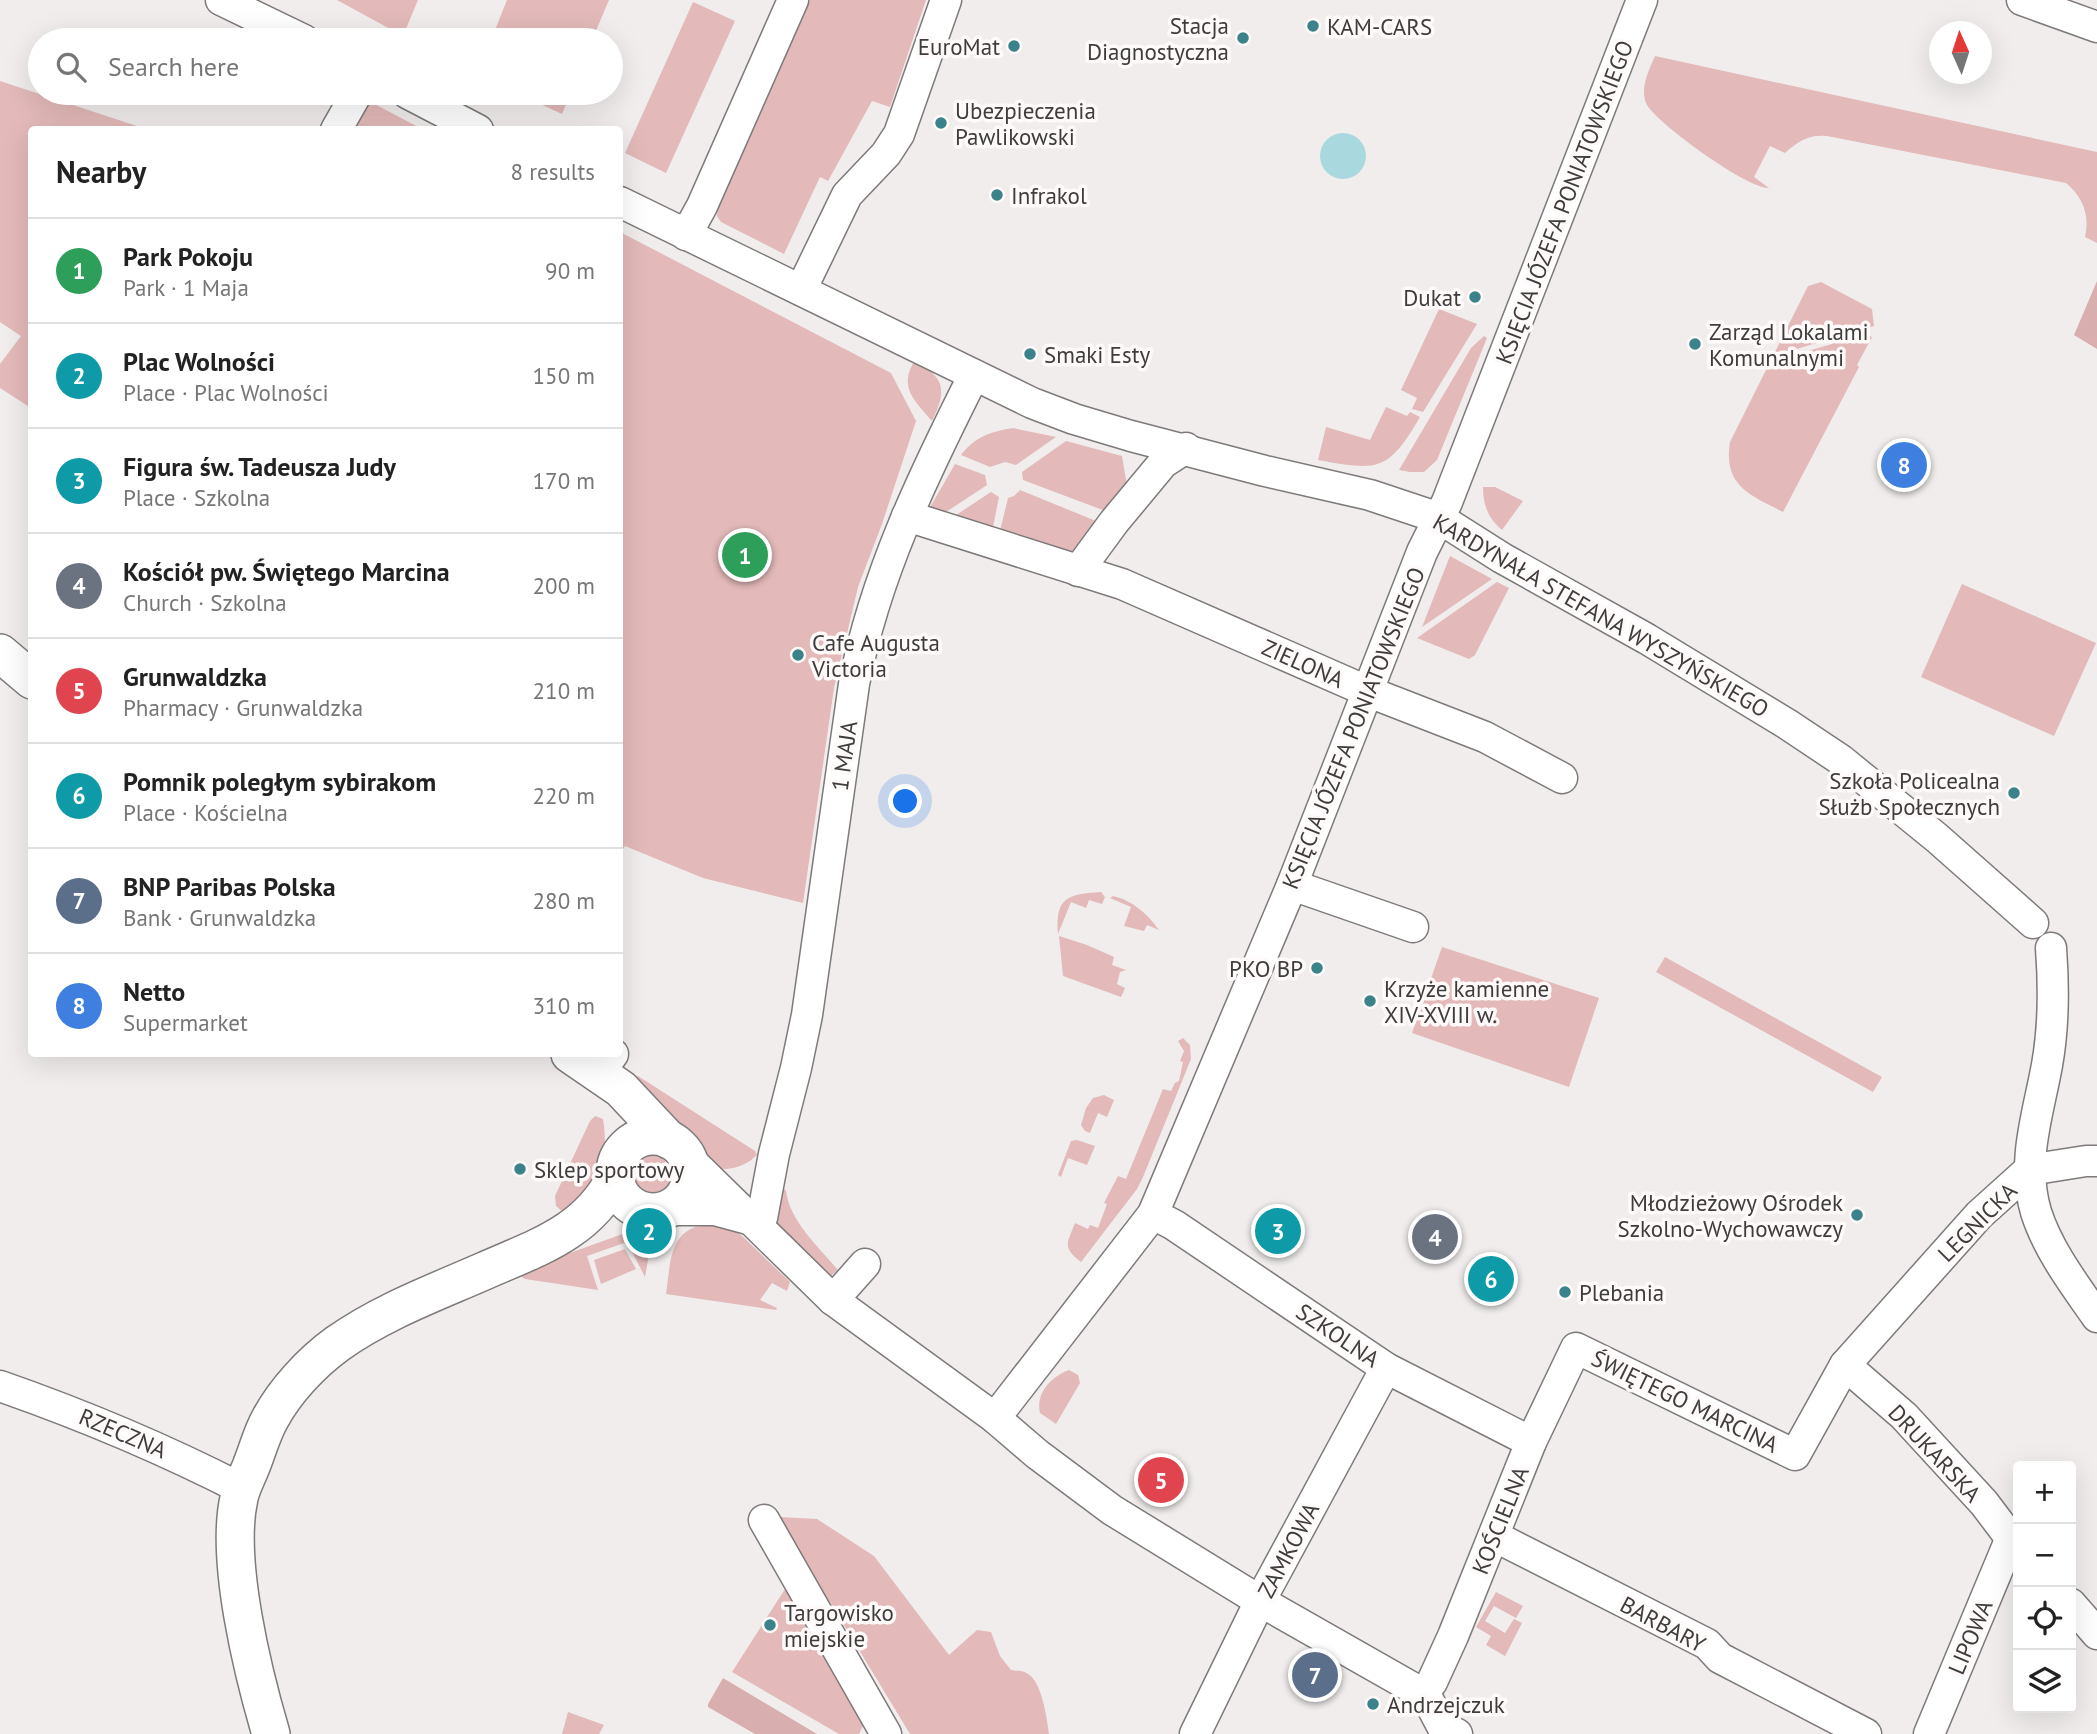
<!DOCTYPE html>
<meta charset="utf-8">
<style>
:root{--surface:#fff;--page:#f2f2f2;--text:#222;--muted:#767676;--line:#e0e0e0;--accent:#2563eb}
body{margin:0;font-family:"PT Sans",sans-serif;background:var(--page);color:var(--text)}
.controls{position:absolute;right:21px;bottom:21px;display:grid;overflow:hidden;border-radius:7px;box-shadow:0 7px 28px #0002}
.controls button{width:63px;height:63px;display:grid;place-items:center;padding:0;border:0;border-bottom:2px solid var(--line);background:var(--surface);color:var(--text);font:35px sans-serif}
.compass{position:absolute;left:1929px;top:21px;width:63px;height:63px;border-radius:50%;background:var(--surface);box-shadow:0 7px 28px #0002;rotate:357deg}
.you{position:absolute;left:906px;top:802px;width:24px;height:24px;margin:-18px;border:5px solid #fff;border-radius:50%;background:#1a73e8;box-shadow:0 0 0 10px #1a73e833}
.badge{display:grid;place-items:center;width:46px;height:46px;border-radius:50%;background:var(--accent);color:#fff;font-size:23px;font-weight:700}
.pin{position:absolute;translate:-50% -50%;border:4px solid #fff;box-shadow:0 2px 7px #0006}
.list{margin:0;padding:0;list-style:none}
h2{display:flex;justify-content:space-between;align-items:center;height:91px;margin:0;padding:0 28px;font-size:30px}
h2 small{font-size:23px;font-weight:400;color:var(--muted)}
.list li{display:grid;grid-template-columns:46px 1fr auto;gap:21px;align-items:center;box-sizing:border-box;height:105px;padding:0 28px;border-top:2px solid var(--line)}
.list b{display:block;font-size:26px;white-space:nowrap}
.list p{margin:0;font-size:23px;white-space:nowrap;color:var(--muted)}
.list em{font-size:23px;font-style:normal;color:var(--muted)}
.icon{flex:none;width:38px;height:38px;fill:none;stroke:currentColor;stroke-width:2;stroke-linecap:round;stroke-linejoin:round}
.map{position:relative;flex:none;width:2097px;height:1734px;overflow:hidden}
.search{position:absolute;background:var(--surface);box-shadow:0 7px 28px #0002;left:28px;top:28px;width:595px;height:77px;display:flex;align-items:center;gap:18px;box-sizing:border-box;padding:0 24px;border-radius:38px;color:var(--muted);font-size:26px}
.panel{position:absolute;background:var(--surface);box-shadow:0 7px 28px #0002;left:28px;top:126px;width:595px;height:931px;border-radius:7px}
.map>svg:first-child{display:block}
.green{fill:#e3b9b9}
.forest{fill:#d9aeae}
.water{fill:#a9d9de}
.lines{fill:none;stroke-linecap:round;stroke-linejoin:round}
.minor-casing{stroke:#7e7a7a;stroke-width:33}
.major-casing{stroke:#7e7a7a;stroke-width:40}
.minor{stroke:#fff;stroke-width:30}
.major{stroke:#fff;stroke-width:37}
.poi-dot{fill:#3b828a;stroke:#fefafa;stroke-width:2.5}
.labels{text-anchor:middle;dominant-baseline:central;stroke-width:7;stroke-linejoin:round;paint-order:stroke}
.poi-label{font-size:23px;fill:#3e3c3c;stroke:#fefafa;text-anchor:start}
.street-label{font-size:23px;fill:#3e3c3c;stroke:#fefafa}
</style>
<div class="map">
<svg width="2097" height="1734" viewBox="0 0 2097 1734">
<rect width="100%" height="100%" fill="#f1eded"/>
<!-- green -->
<g class="green">
<polygon points="337,0 418,0 403,36"/>
<polygon points="507,0 609,0 592,40 491,40"/>
<polygon points="810,0 926,0 890,107 872,101 828,181 820,177 784,254 721,222 717,216 719,198"/>
<polygon points="693,2 735,21 666,173 625,153"/>
<path d="M1655,56l442,96v91l-12,-6c5,-22 -2,-40 -19,-54l-239,-47c-18,-2 -29,5 -42,17l-15,-7 -16,31 15,11c-20,2 -116,-67 -123,-85 -6,-16 3,-33 9,-47z"/>
<polygon points="0,81 146,129 32,130 31,408 0,388 0,364 21,336 0,322"/>
<polygon points="516,93 571,93 562,114"/>
<polygon points="367,100 422,129 350,130"/>
<polygon points="620,232 891,373 916,421 882,524 858,587 834,688 803,903 703,878 625,846 620,853"/>
<polygon points="1821,282 1872,309 1874,326 1773,356 1808,286"/>
<polygon points="1439,309 1477,324 1423,412 1412,409 1417,398 1401,390"/>
<path d="M1866,334l6,3 -15,28 2,2 -76,145c-33,-17 -60,-26 -53,-70l40,-80z"/>
<polygon points="1484,336 1487,338 1437,460 1424,472 1410,472 1399,470 1471,348"/>
<path d="M915,360c29,18 33,29 17,61 -18,-21 -34,-34 -17,-61z"/>
<path d="M1386,407l21,9 3,-4 10,5c-32,55 -42,54 -102,43l8,-33 44,13z"/>
<path d="M1013,428l43,9 -40,28 -11,-3 -15,5 -29,-12c15,-19 29,-23 52,-27z"/>
<polygon points="1066,441 1122,456 1127,486 1108,512 1023,480 1022,472"/>
<polygon points="955,464 985,475 987,485 940,516 929,509"/>
<path d="M1483,487h12l28,14 -21,29c-14,-12 -19,-25 -19,-43z"/>
<polygon points="1020,490 1096,521 1072,553 998,539 1008,498 1014,496"/>
<polygon points="991,492 999,497 991,537 944,523"/>
<polygon points="1450,556 1492,579 1422,627"/>
<polygon points="1497,582 1509,588 1475,655 1469,659 1417,638"/>
<polygon points="1962,584 2096,643 2054,736 1921,677"/>
<path d="M1101,892l4,5 -3,7 -13,-4 -3,8 -15,-6 -13,32c-3,-37 10,-40 43,-42z"/>
<path d="M1113,896c19,4 36,19 46,34l-12,-5 -3,6 -20,-5 7,-19 -21,-9z"/>
<polygon points="1059,936 1087,945 1114,957 1112,965 1126,970 1120,972 1117,984 1125,988 1121,997 1063,976"/>
<polygon points="1442,947 1599,998 1569,1087 1412,1033"/>
<polygon points="1665,957 1882,1077 1873,1092 1656,972"/>
<path d="M1183,1038l7,7 1,14 -48,118 -6,12 -56,73c-19,-15 -14,-18 -6,-39l13,6 2,-4 8,3 9,-24 -3,-1 14,-27 8,3 37,-90 8,2 4,-8 4,-2 4,-19 -3,-1 4,-10 -6,-10z"/>
<path d="M638,1076l117,75 2,4c-11,11 -31,19 -46,10l-66,-64 -12,-24z"/>
<polygon points="1104,1095 1114,1100 1107,1117 1098,1113 1090,1133 1085,1131 1081,1125 1086,1108 1093,1098"/>
<path d="M595,1116l8,3c4,23 2,54 -13,72 -8,8 -18,15 -26,22l-8,-7 -1,-10 35,-75z"/>
<polygon points="1077,1140 1095,1146 1087,1165 1068,1158 1061,1177 1058,1175 1071,1141"/>
<path d="M643,1153c2,0 9,0 11,0 14,4 25,28 10,36 -6,4 -16,5 -23,7l-11,-10c-1,-14 1,-26 13,-33z"/>
<path d="M781,1188l5,2c3,31 33,57 52,80l-10,8 -51,-49z"/>
<path d="M708,1224l21,3 12,8 49,47 -3,9 -15,-8 -12,17 17,8 -1,2 -110,-16c5,-32 2,-65 42,-70z"/>
<polygon points="642,1227 645,1227 652,1238 645,1277 627,1242 587,1256 598,1290 525,1279 517,1274 517,1272"/>
<polygon points="625,1249 636,1269 601,1284 594,1260"/>
<path d="M1069,1370l9,5 2,8 -24,41 -16,-11c-5,-20 12,-37 29,-43z"/>
<path d="M780,1517l37,2 57,37 75,99 28,-25 14,2 9,24 11,14c6,1 12,0 17,4 14,8 19,45 21,60h-139l-80,-132 -10,4 -41,-78z"/>
<polygon points="792,1587 864,1724 859,1734 839,1734 732,1672 785,1589"/>
<polygon points="1496,1592 1523,1606 1516,1618 1494,1606 1485,1621 1505,1633 1514,1619 1522,1623 1505,1656 1486,1645 1491,1636 1476,1627"/>
<polygon points="568,1712 604,1725 599,1734 562,1734"/>
</g>
<!-- forest -->
<g class="forest">
<polygon points="2097,281 2097,349 2074,335"/>
<polygon points="723,1678 817,1734 755,1734 708,1707 708,1704"/>
</g>
<!-- water -->
<circle class="water" cx="1343" cy="156" r="23"/>
<g class="lines">
<defs>
<g id="minor">
<polyline points="221,0 304,40"/>
<polyline points="2022,0 2097,27"/>
<polyline points="407,93 478,130"/>
<polyline points="336,130 357,93"/>
<polyline points="620,202 1032,403 1074,419 1131,436 1265,471 1370,495 1439,518 1502,558 1647,639 1787,724 1841,760 1937,838 2033,923"/>
<polyline points="686,235 702,206 793,0"/>
<polyline points="801,290 847,195 886,154 899,134 946,0"/>
<polyline points="907,516 1122,584 1369,692 1485,737 1562,778"/>
<polyline points="1078,571 1114,522 1163,463 1186,448"/>
<polyline points="1292,885 1413,927"/>
<path d="M2051,948c3,40 3,78 -4,117 -9,50 -26,96 -11,147 12,38 38,72 61,105"/>
<polyline points="599,1074 613,1054"/>
<polyline points="687,1157 833,1300 995,1418 1037,1454 1112,1510 1260,1601 1413,1688 1424,1692"/>
<polyline points="2029,1170 2086,1161 2097,1161"/>
<path d="M669,1210h46l37,10 10,-2 12,-64 22,-86 11,-53 47,-331c21,-109 70,-210 120,-309"/>
<polyline points="1153,1214 1174,1225 1386,1368 1531,1442"/>
<polyline points="833,1300 865,1264"/>
<polyline points="1845,1365 1904,1416 1984,1503 2018,1548"/>
<path d="M0,1386c83,29 164,63 242,103"/>
<polyline points="995,1418 1153,1214 1292,885 1422,552 1447,502 1642,0"/>
<polyline points="764,1520 886,1734"/>
<polyline points="1494,1536 1707,1644 1720,1658 1866,1734"/>
<polyline points="2071,1604 2097,1634"/>
<polyline points="1424,1692 1432,1682 1453,1636 1531,1442 1576,1348 1795,1455 1845,1365 1979,1215 2029,1170"/>
<polyline points="1424,1692 1442,1726 1457,1734"/>
<polyline points="1195,1734 1260,1601 1386,1368"/>
<polyline points="1929,1734 2010,1540"/>
</g>
<g id="major">
<polyline points="0,653 32,680"/>
<polyline points="570,1054 621,1089 669,1140"/>
<circle cx="653" cy="1174" r="38"/>
<path d="M271,1734c-18,-61 -46,-174 -32,-236 2,-11 9,-23 13,-34 6,-15 10,-31 18,-45 15,-28 41,-56 67,-75 45,-32 97,-51 147,-73 52,-23 103,-38 131,-93"/>
</g>
</defs>
<!-- minor casing -->
<use href="#minor" class="minor-casing"/>
<!-- major casing -->
<use href="#major" class="major-casing"/>
<!-- minor -->
<use href="#minor" class="minor"/>
<!-- major -->
<use href="#major" class="major"/>
</g>
<!-- markers -->
<g class="poi-dot">
<circle cx="1313" cy="26" r="7"/>
<circle cx="1243" cy="38" r="7"/>
<circle cx="1014" cy="46" r="7"/>
<circle cx="941" cy="123" r="7"/>
<circle cx="997" cy="195" r="7"/>
<circle cx="1475" cy="297" r="7"/>
<circle cx="1695" cy="344" r="7"/>
<circle cx="1030" cy="354" r="7"/>
<circle cx="798" cy="655" r="7"/>
<circle cx="2014" cy="793" r="7"/>
<circle cx="1317" cy="968" r="7"/>
<circle cx="1370" cy="1001" r="7"/>
<circle cx="520" cy="1169" r="7"/>
<circle cx="1857" cy="1215" r="7"/>
<circle cx="1565" cy="1292" r="7"/>
<circle cx="770" cy="1625" r="7"/>
<circle cx="1373" cy="1704" r="7"/>
</g>
<g class="labels">
<!-- poi labels -->
<g class="poi-label">
<text x="1229" y="25" text-anchor="end">Stacja<tspan x="1229" dy="26">Diagnostyczna</tspan></text>
<text x="1327" y="26">KAM-CARS</text>
<text x="1000" y="46" text-anchor="end">EuroMat</text>
<text x="955" y="110">Ubezpieczenia<tspan x="955" dy="26">Pawlikowski</tspan></text>
<text x="1011" y="195">Infrakol</text>
<text x="1461" y="297" text-anchor="end">Dukat</text>
<text x="1709" y="331">Zarząd Lokalami<tspan x="1709" dy="26">Komunalnymi</tspan></text>
<text x="1044" y="354">Smaki Esty</text>
<text x="812" y="642">Cafe Augusta<tspan x="812" dy="26">Victoria</tspan></text>
<text x="2000" y="780" text-anchor="end">Szkoła Policealna<tspan x="2000" dy="26">Służb Społecznych</tspan></text>
<text x="1303" y="968" text-anchor="end">PKO BP</text>
<text x="1384" y="988">Krzyże kamienne<tspan x="1384" dy="26">XIV-XVIII w.</tspan></text>
<text x="534" y="1169">Sklep sportowy</text>
<text x="1843" y="1202" text-anchor="end">Młodzieżowy Ośrodek<tspan x="1843" dy="26">Szkolno-Wychowawczy</tspan></text>
<text x="1579" y="1292">Plebania</text>
<text x="784" y="1612">Targowisko<tspan x="784" dy="26">miejskie</tspan></text>
<text x="1387" y="1704">Andrzejczuk</text>
</g>
<!-- street labels -->
<g class="street-label">
<text transform="translate(1564 202) rotate(-69)">KSIĘCIA JÓZEFA PONIATOWSKIEGO</text>
<text transform="translate(1601 615) rotate(30)">KARDYNAŁA STEFANA WYSZYŃSKIEGO</text>
<text transform="translate(1303 663) rotate(24)">ZIELONA</text>
<text transform="translate(1353 728) rotate(-68)">KSIĘCIA JÓZEFA PONIATOWSKIEGO</text>
<text transform="translate(844 756) rotate(-82)">1 MAJA</text>
<text transform="translate(1977 1222) rotate(-45)">LEGNICKA</text>
<text transform="translate(1338 1335) rotate(34)">SZKOLNA</text>
<text transform="translate(1685 1401) rotate(26)">ŚWIĘTEGO MARCINA</text>
<text transform="translate(123 1433) rotate(23)">RZECZNA</text>
<text transform="translate(1935 1453) rotate(47)">DRUKARSKA</text>
<text transform="translate(1500 1520) rotate(-68)">KOŚCIELNA</text>
<text transform="translate(1288 1550) rotate(-62)">ZAMKOWA</text>
<text transform="translate(1663 1624) rotate(28)">BARBARY</text>
<text transform="translate(1970 1637) rotate(-67)">LIPOWA</text>
</g>
</g>
</svg>
<div class="controls">
<button>+</button>
<button>−</button>
<button><svg class="icon" aria-label="locate" viewBox="0 0 24 24"><circle cx="12" cy="12" r="6"/><path d="M12 2v4M12 18v4M2 12h4M18 12h4"/></svg></button>
<button><svg class="icon" aria-label="layers" viewBox="0 0 24 24"><path d="M12 4l9 5-9 5-9-5zM3 14l9 5 9-5"/></svg></button>
</div>
<svg class="compass" viewBox="-18 -18 36 36"><path d="M0-13l5 13h-10z" fill="#e53935"/><path d="M0 13l5-13h-10z" fill="#767676"/></svg>
<div class="you"></div>
<div class="pin badge" style="left:745px;top:555px;background:#2e9e5b">1</div>
<div class="pin badge" style="left:649px;top:1231px;background:#0f9aa8">2</div>
<div class="pin badge" style="left:1278px;top:1231px;background:#0f9aa8">3</div>
<div class="pin badge" style="left:1435px;top:1237px;background:#6b7280">4</div>
<div class="pin badge" style="left:1161px;top:1480px;background:#e0444e">5</div>
<div class="pin badge" style="left:1491px;top:1279px;background:#0f9aa8">6</div>
<div class="pin badge" style="left:1315px;top:1675px;background:#5c6f8a">7</div>
<div class="pin badge" style="left:1904px;top:465px;background:#3f7fe0">8</div>
<div class="search"><svg class="icon" aria-label="search" viewBox="0 0 24 24"><circle cx="10" cy="10" r="6"/><path d="M15 15l6 6"/></svg>Search here</div>
<section class="panel">
<h2>Nearby<small>8 results</small></h2>
<ul class="list">
<li><span class="badge" style="background:#2e9e5b">1</span><div><b>Park Pokoju</b><p>Park · 1 Maja</p></div><em>90 m</em></li>
<li><span class="badge" style="background:#0f9aa8">2</span><div><b>Plac Wolności</b><p>Place · Plac Wolności</p></div><em>150 m</em></li>
<li><span class="badge" style="background:#0f9aa8">3</span><div><b>Figura św. Tadeusza Judy</b><p>Place · Szkolna</p></div><em>170 m</em></li>
<li><span class="badge" style="background:#6b7280">4</span><div><b>Kościół pw. Świętego Marcina</b><p>Church · Szkolna</p></div><em>200 m</em></li>
<li><span class="badge" style="background:#e0444e">5</span><div><b>Grunwaldzka</b><p>Pharmacy · Grunwaldzka</p></div><em>210 m</em></li>
<li><span class="badge" style="background:#0f9aa8">6</span><div><b>Pomnik poległym sybirakom</b><p>Place · Kościelna</p></div><em>220 m</em></li>
<li><span class="badge" style="background:#5c6f8a">7</span><div><b>BNP Paribas Polska</b><p>Bank · Grunwaldzka</p></div><em>280 m</em></li>
<li><span class="badge" style="background:#3f7fe0">8</span><div><b>Netto</b><p>Supermarket</p></div><em>310 m</em></li>
</ul>
</section>
</div>
